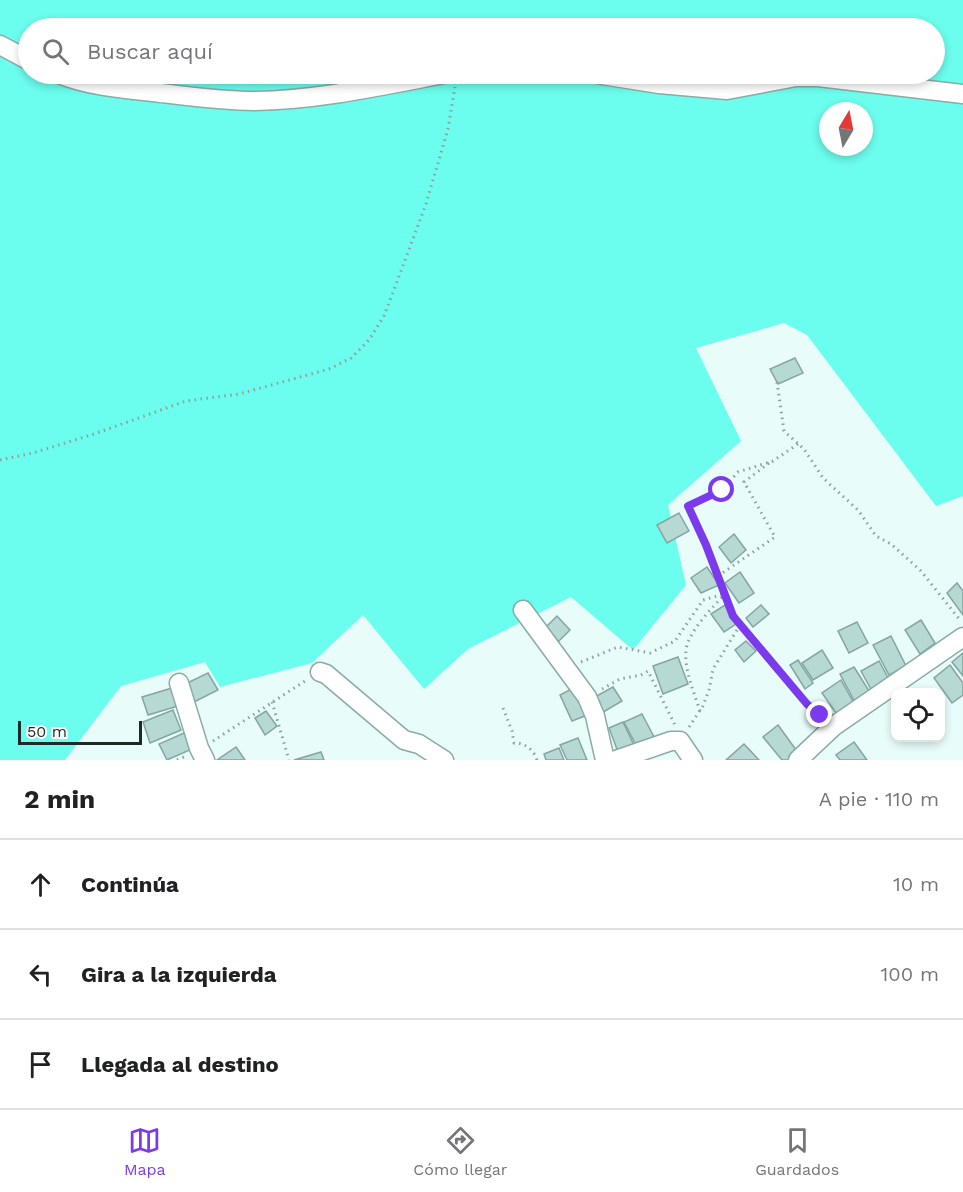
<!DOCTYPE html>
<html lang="es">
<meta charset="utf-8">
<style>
:root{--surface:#fff;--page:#f6f6f6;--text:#202124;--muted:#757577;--line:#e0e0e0;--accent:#7c3aed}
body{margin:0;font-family:"Work Sans",sans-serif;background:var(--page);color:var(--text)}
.controls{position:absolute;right:18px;bottom:18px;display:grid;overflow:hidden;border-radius:12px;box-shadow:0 3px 9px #0003}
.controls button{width:54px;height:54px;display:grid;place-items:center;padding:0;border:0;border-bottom:2px solid var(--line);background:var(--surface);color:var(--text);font:30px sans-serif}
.compass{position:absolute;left:819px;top:102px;width:54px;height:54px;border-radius:50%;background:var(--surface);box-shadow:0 3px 9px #0003;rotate:10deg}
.scale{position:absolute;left:18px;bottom:15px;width:124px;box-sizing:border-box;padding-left:6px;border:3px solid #1d2a28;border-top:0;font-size:16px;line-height:21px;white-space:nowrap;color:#1d2a28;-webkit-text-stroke:4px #fff;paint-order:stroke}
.stop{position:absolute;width:18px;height:18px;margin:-14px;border:4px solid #7c3aed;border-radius:50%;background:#fff}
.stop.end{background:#7c3aed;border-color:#fff;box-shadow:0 2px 6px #0008}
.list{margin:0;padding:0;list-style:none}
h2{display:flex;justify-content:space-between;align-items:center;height:78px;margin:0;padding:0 24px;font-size:26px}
h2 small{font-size:20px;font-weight:400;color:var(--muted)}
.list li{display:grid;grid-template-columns:39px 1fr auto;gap:18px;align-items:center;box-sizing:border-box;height:90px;padding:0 24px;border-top:2px solid var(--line)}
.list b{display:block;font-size:22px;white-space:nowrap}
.list em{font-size:20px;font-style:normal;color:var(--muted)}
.icon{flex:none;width:33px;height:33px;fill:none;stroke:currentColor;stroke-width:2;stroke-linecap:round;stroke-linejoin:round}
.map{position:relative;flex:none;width:963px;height:760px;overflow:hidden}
.search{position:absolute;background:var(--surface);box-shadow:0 3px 9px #0003;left:18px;right:18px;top:18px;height:66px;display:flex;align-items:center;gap:15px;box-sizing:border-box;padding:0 21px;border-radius:33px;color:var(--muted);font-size:22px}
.sheet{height:348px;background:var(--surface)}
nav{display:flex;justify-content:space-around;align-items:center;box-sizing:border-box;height:84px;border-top:2px solid var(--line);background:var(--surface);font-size:16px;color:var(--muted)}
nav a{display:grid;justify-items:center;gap:3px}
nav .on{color:var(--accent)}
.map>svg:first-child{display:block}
.green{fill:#6bfded;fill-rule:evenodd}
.building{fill:#b6d9d3;stroke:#84a5a1;stroke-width:1.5}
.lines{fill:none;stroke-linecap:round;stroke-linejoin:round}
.street-casing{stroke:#8aaba6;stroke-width:21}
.path{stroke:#8d9f9c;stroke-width:3;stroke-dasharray:1.5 4.5;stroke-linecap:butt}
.street{stroke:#fff;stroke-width:18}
.route{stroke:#7c3aed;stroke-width:8}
</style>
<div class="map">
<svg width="963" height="760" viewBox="0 0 963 760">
<rect width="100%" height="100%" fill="#e8fdfa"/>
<!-- green -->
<path class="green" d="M0,0h963v496l-27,10 -129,-171 -23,-12 -88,25 45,93 -73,64 18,80 -53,65 -62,-53 -103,52 -44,40 -61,-74 -51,48 -92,24 -15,-25 -84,24 -56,74h-65zM28,28h906v46h-906zM828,111h36v36h-36z"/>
<!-- building -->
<g class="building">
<polygon points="795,358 803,373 778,384 770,369"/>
<polygon points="679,513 689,531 667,543 657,525"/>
<polygon points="734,534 746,550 731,563 719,547"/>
<polygon points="707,567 719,585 701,593 691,578"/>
<polygon points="740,572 754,593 739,603 725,583"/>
<polygon points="957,583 963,591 963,615 947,593"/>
<polygon points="725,605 736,624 724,632 711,614"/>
<polygon points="761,605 769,614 753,627 746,618"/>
<polygon points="557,616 570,630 557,643 544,629"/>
<polygon points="921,620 935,643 920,654 905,630"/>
<polygon points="857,622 868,643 849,653 838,631"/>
<polygon points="891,636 906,666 889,675 873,645"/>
<polygon points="746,641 756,651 744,662 735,650"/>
<polygon points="822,650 833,668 813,680 802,663"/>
<polygon points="963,653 963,676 952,662"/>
<polygon points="678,657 688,684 663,694 653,666"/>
<polygon points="798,660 813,683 805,689 790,665"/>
<polygon points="879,661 891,683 873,693 861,671"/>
<polygon points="950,665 963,683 963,695 952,703 934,678"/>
<polygon points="854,667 871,694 856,704 840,674"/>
<polygon points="208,673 218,690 194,702 185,684"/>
<polygon points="841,680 855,705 838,716 822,693"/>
<polygon points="577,686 592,713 572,721 560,695"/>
<polygon points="613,687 622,701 600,714 591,699"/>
<polygon points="172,688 178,706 148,715 142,697"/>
<polygon points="173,710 181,730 150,743 143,722"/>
<polygon points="266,711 277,726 265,735 255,718"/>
<polygon points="642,714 654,737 636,745 624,722"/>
<polygon points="623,722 634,745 618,752 609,728"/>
<polygon points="778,725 799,754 792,760 782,760 763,737"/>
<polygon points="184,733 192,749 167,760 159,744"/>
<polygon points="578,738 587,760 567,760 560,745"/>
<polygon points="854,742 867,760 840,760 836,755"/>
<polygon points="744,744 759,760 726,760"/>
<polygon points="236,747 245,760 217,760"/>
<polygon points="559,748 564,760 546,760 544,754"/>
<polygon points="321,752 324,760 294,760"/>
</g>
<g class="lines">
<defs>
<g id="street">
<polyline points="0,45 28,60"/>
<path d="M59,74c29,12 64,15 94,18 33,4 68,9 101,9 64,-1 127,-15 190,-27"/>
<polyline points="596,74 659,84 727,90 796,77 818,77 963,94"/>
<polyline points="523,610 587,697 595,716 605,760"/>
<polyline points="320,672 326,674 404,740 419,744 444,760"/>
<polyline points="179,683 199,748 205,760"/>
<polyline points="616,760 671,741 680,741 693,760"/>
<polyline points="798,760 834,726 963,637"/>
</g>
</defs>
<!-- street casing -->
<use href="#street" class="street-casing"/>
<!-- path -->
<g class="path">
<polyline points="777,382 784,431 804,449 823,478 858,510 876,536 891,544 921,571 960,620"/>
<polyline points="798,444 773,461 738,472 722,490 688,506 733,616 807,704 820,715"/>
<polyline points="0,460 33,453 94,434 186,401 239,394 329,369 351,358 369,340 384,316 404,263 426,204 448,129 455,87"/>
<polyline points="718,576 775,537 744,482 769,463"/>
<polyline points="581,662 618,647 650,653 675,641 703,600 724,594"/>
<polyline points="602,689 620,679 641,675 648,671 675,725"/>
<polyline points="272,702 289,760"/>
<path d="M503,708l9,23 2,12c10,-1 20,7 23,17"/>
<path d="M700,711c-6,-19 -16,-41 -14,-61 2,-18 26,-42 38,-55"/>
<polyline points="689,727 703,706 709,690 713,669 740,625"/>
<polyline points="213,741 305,681"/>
<polyline points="177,760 186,756"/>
</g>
<!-- street -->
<use href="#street" class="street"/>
</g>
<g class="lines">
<!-- route -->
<polyline class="route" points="722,490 688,506 706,545 733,616 807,704 820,715"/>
</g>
</svg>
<div class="controls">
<button><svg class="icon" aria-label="locate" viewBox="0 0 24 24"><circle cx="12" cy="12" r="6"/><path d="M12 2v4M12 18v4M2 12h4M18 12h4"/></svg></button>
</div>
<svg class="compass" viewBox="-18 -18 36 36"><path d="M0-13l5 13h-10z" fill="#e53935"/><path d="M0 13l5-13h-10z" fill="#757577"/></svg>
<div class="scale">50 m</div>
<div class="stop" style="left:722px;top:490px"></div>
<div class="stop end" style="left:820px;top:715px"></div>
<div class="search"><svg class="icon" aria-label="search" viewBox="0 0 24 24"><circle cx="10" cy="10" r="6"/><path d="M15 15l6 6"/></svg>Buscar aquí</div>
</div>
<section class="sheet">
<h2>2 min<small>A pie · 110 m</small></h2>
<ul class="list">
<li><svg class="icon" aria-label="ahead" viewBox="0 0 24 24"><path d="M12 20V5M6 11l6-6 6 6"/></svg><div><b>Continúa</b></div><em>10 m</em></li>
<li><svg class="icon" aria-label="left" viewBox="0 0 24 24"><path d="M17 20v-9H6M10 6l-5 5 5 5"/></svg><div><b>Gira a la izquierda</b></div><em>100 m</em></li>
<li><svg class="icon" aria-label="arrive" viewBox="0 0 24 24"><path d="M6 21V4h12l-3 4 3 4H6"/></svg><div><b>Llegada al destino</b></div></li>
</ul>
</section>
<nav>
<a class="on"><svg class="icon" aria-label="map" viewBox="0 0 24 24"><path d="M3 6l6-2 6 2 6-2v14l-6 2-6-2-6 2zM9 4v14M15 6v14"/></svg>Mapa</a>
<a><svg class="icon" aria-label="directions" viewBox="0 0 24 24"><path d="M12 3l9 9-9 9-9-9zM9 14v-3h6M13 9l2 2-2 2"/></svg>Cómo llegar</a>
<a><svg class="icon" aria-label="saved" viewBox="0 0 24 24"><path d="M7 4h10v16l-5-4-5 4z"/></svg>Guardados</a>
</nav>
